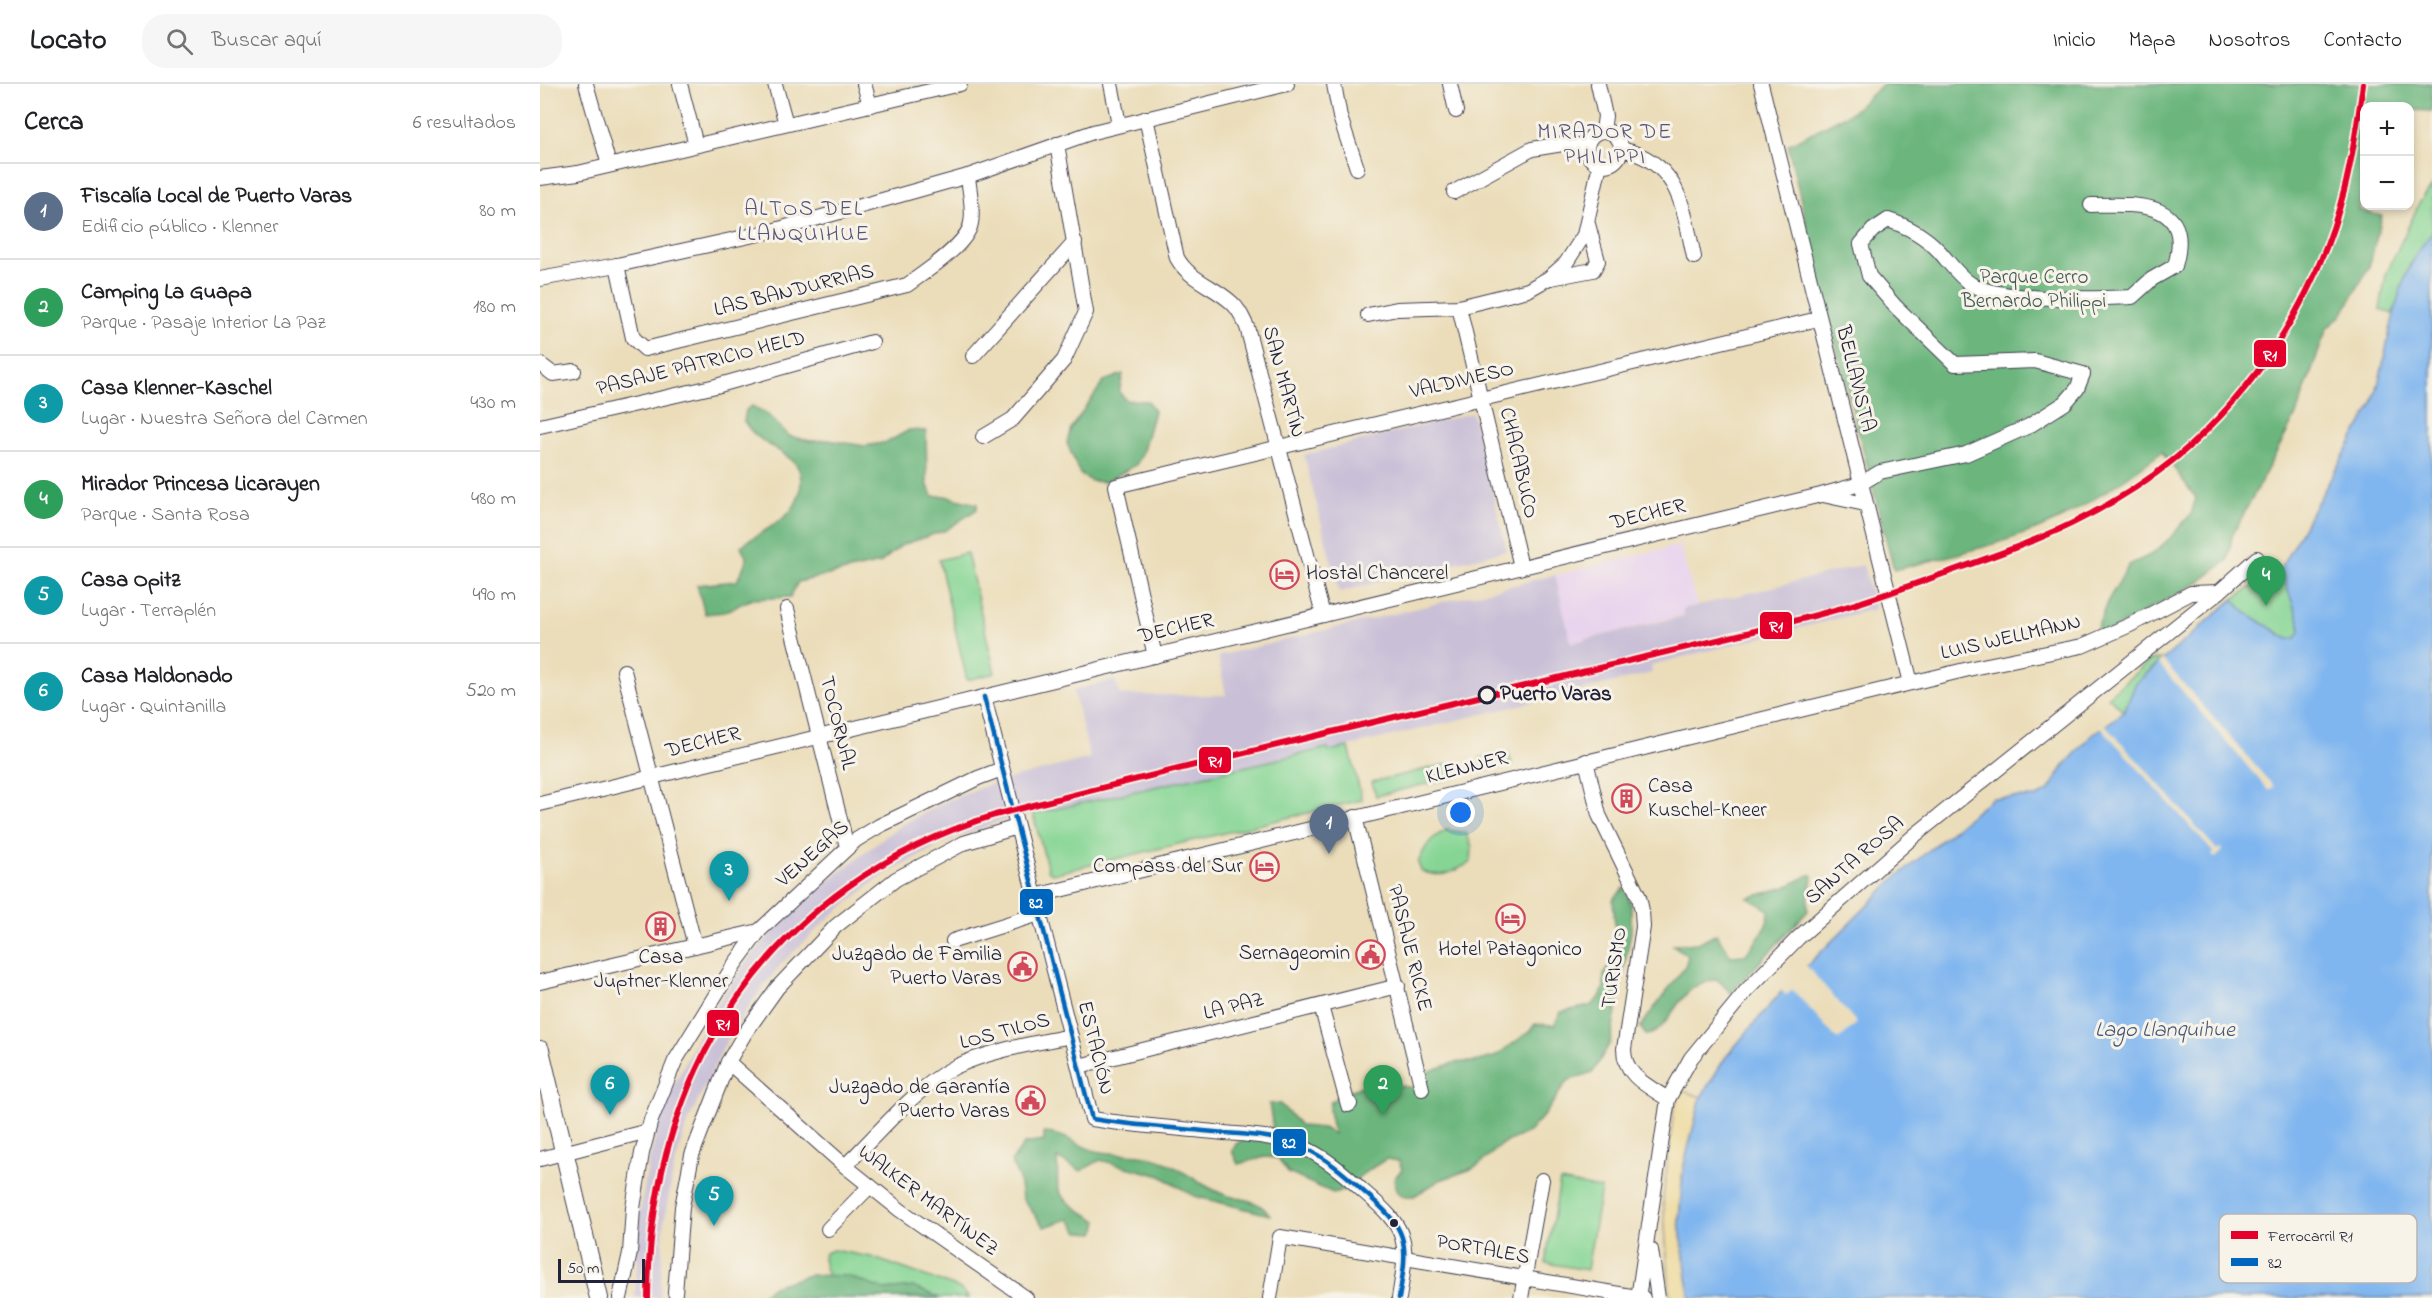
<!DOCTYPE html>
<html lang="es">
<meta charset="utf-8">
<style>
:root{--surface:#fff;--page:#f6f6f6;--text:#202124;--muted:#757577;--line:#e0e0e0;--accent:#db2777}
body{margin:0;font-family:"Indie Flower",sans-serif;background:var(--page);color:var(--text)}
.controls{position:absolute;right:18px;top:18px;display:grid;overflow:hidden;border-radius:12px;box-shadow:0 3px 9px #0003}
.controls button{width:54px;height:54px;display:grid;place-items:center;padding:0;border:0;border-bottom:2px solid var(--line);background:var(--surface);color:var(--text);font:30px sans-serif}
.scale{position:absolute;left:18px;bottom:15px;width:87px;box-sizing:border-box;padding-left:6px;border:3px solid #22223b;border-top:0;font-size:16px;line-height:21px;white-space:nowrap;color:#22223b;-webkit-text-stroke:4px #f7f3e8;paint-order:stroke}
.you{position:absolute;left:921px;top:729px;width:21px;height:21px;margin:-15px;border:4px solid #fff;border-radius:50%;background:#1a73e8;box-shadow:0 0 0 9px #1a73e833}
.badge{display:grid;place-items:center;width:39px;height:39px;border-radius:50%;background:var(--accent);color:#fff;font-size:20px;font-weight:700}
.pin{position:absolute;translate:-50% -50px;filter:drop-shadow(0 2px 3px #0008)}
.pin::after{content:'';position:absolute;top:32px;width:21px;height:18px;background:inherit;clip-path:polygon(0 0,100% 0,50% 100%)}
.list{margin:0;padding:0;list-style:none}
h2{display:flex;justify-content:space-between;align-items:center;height:78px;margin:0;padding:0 24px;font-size:26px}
h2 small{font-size:20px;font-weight:400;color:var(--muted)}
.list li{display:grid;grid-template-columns:39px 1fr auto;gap:18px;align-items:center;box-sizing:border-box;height:96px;padding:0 24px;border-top:2px solid var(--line)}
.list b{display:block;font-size:22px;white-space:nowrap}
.list p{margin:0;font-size:20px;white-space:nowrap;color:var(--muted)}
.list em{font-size:20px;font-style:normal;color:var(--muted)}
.icon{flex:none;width:33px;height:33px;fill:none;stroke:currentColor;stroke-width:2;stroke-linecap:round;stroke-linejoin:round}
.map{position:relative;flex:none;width:1892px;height:1214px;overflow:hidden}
header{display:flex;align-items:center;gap:36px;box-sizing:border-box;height:84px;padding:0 30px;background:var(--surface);border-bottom:2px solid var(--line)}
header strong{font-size:28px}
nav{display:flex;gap:33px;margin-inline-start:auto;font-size:21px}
.search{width:420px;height:54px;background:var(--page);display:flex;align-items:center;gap:15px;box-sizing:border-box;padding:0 21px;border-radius:24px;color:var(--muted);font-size:22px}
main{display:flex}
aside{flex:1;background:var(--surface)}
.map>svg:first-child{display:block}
.built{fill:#e8d2ee}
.industrial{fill:#c9bfd7}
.green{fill:#86d594;stroke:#547c68;stroke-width:1.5}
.forest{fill:#6cb67e;stroke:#476c5c;stroke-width:1.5}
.sand{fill:#eeda9e;stroke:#887e6c;stroke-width:1.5}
.water{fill:#80b6ef;stroke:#516c95;stroke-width:1.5}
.pier{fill:#ebddb9}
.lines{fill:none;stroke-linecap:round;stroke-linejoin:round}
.street-casing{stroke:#403e4e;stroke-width:16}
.secondary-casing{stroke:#403e4e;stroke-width:20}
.street{stroke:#fff;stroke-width:14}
.secondary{stroke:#fff;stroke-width:18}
.bus-1-casing{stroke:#f7f3e8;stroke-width:9}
.bus-1{stroke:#0065bd;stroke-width:4.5}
.rail-1-casing{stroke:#f7f3e8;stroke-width:10}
.rail-1{stroke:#e4002b;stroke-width:6}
.stop-dot{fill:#f7f3e8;stroke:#22223b;stroke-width:3}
.bus-dot{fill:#22223b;stroke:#f7f3e8;stroke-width:2}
.labels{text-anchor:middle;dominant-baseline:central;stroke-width:6;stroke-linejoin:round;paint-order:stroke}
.park-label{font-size:21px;fill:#405856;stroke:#f7f3e8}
.street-label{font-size:21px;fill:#22223b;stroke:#f7f3e8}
.poi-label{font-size:21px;fill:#22223b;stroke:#f7f3e8;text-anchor:end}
.stop-label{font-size:21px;font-weight:bold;fill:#22223b;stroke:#f7f3e8;text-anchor:start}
.neighbourhood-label{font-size:22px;letter-spacing:1.5px;fill:#565379;stroke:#f7f3e8}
.water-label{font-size:22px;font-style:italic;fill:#43567a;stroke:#f7f3e8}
.key{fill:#f7f3e8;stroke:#b7b4b4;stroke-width:1.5}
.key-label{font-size:16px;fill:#22223b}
.line-badge{stroke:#f7f3e8;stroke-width:2}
.badge-label{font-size:16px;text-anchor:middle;font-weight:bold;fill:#fff}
</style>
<header>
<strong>Locato</strong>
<div class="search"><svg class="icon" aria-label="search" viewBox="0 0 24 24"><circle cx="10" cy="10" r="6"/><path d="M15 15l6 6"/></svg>Buscar aquí</div>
<nav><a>Inicio</a><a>Mapa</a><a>Nosotros</a><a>Contacto</a></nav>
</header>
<main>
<aside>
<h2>Cerca<small>6 resultados</small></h2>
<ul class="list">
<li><span class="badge" style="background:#5c6f8a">1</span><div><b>Fiscalía Local de Puerto Varas</b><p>Edificio público · Klenner</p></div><em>80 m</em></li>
<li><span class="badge" style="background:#2e9e5b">2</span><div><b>Camping La Guapa</b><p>Parque · Pasaje Interior La Paz</p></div><em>180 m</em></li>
<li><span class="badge" style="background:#0f9aa8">3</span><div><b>Casa Klenner-Kaschel</b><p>Lugar · Nuestra Señora del Carmen</p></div><em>430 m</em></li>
<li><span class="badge" style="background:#2e9e5b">4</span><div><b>Mirador Princesa Licarayen</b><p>Parque · Santa Rosa</p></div><em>480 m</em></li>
<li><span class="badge" style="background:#0f9aa8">5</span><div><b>Casa Opitz</b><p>Lugar · Terraplén</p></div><em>490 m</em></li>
<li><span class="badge" style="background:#0f9aa8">6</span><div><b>Casa Maldonado</b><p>Lugar · Quintanilla</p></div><em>520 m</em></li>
</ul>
</aside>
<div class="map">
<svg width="1892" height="1214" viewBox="0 0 1892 1214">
<rect width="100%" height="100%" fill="#f7f3e8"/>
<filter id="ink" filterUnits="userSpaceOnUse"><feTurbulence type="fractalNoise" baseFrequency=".0167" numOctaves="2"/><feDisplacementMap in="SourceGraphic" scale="12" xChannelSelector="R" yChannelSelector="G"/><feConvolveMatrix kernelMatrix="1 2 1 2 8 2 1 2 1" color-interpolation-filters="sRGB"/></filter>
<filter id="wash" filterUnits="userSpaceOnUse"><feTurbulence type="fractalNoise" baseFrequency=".008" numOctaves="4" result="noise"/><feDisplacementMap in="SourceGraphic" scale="24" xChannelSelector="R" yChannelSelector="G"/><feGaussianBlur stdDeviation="1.35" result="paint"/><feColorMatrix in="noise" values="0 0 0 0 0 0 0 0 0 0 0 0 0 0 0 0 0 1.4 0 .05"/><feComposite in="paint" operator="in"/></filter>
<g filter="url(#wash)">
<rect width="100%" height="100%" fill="#ebddb9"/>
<!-- built -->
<polygon class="built" points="1140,461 1157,522 1143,525 1144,531 1031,559 1015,491"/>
<!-- industrial -->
<g class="industrial">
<polygon points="932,329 967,466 799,508 764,371"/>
<polygon points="1323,481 1335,525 1111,581 1112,589 1067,600 789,667 787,664 458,738 410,756 342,792 291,832 241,880 211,919 185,960 147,1040 134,1083 124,1138 120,1214 95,1214 100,1126 110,1073 121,1033 136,997 158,953 178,919 207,877 237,843 288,797 361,741 407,717 453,699 550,674 533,606 575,596 580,611 686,611 678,572 1015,491 1031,559 1144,532 1143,525"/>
</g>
<!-- green -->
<g class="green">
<polygon points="1892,102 1892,149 1869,182 1853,230 1840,226 1846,190 1880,118"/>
<polygon points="427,469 455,589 427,596 399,476"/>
<polygon points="1740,485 1760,539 1760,547 1756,554 1748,555 1705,528 1693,515"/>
<polygon points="1622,575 1596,599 1584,628 1568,612 1611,576"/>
<polygon points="809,663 822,716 513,790 508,786 493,730 788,664 789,667"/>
<polygon points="968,668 972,680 940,687 940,674"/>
<polygon points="908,680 911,694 836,712 832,698"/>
<path d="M907,746l19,3 6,14 -1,15c-19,11 -29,17 -50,9l-3,-8c7,-17 12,-25 29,-33z"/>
<polygon points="1020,1097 1061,1105 1047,1186 1005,1179"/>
<polygon points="293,1166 331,1173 419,1204 429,1214 221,1214 280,1199 287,1191 283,1175 285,1169"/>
</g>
<!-- forest -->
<g class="forest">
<path d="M1343,0h549v27l-22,-1v-4h-46v68l-5,36 23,6 -13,51 -27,48 -15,13 -31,87 -64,121 -4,24 -29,22 -91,50h-12l11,-30 22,-37 25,-12 16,-15 21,-24 5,-16 -34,-46c-32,24 -65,47 -100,66 -47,24 -117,39 -168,52l-72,-279 -34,-146 64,-33z"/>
<polygon points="583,290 579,308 586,316 608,317 614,327 602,370 596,381 565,398 551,397 540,390 527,359 531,344 564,297"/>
<path d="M212,322l16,9 21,21 21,5 18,-1 37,6 23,-4 21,-12 17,1 1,52 5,13h13l32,8v5l-31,21 -44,15 -22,18 -82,19 -8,15 -38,2 -28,13 -19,2 -8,-29 40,-4 10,-22 -6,-13c25,-19 60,-28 60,-64 0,-7 -2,-16 -8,-21 -18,-16 -36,-18 -49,-40l2,-11z"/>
<path d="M1269,791h3c0,12 -6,24 -4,36l-77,82 -13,-13c-41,-1 -46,53 -72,55l-6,-8 45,-60 3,-11 -15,-11 24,-2 19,-9 15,22 14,-1c11,-12 25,-29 24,-45l-21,-12 38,-11z"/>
<polygon points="1084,804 1091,821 1091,848 1070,959 1053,988 1027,997 1006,1029 989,1048 962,1060 940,1080 929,1086 900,1096 874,1112 863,1112 857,1107 854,1095 862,1085 859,1077 846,1075 821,1091 808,1105 793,1109 748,1089 738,1074 725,1073 698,1080 692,1067 697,1059 733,1043 729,1020 740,1020 761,1042 783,1044 794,1050 789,1027 790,1019 798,1012 833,997 874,1004 879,1001 887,988 916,978 934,978 954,973 989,948 995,940 1014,941 1021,928 1050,922 1060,913 1064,903 1064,890 1077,868 1073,816"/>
<path d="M504,1049c19,0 34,13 52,18 16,4 34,2 51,5 29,6 50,29 78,39 19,6 32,3 45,20l-76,-19 -33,-20 -61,-16 -19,11 -24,-13c1,7 0,23 1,29 4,16 27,26 40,34l-3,12 -16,-1 -10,-13 -25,8 -22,-29 -3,-19 -8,-17 13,-18 20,-3z"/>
<polygon points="269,1191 307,1192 345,1206 373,1203 400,1214 217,1214 233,1202"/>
</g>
<!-- sand -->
<polygon class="sand" points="1141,1006 1161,1013 1143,1085 1139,1137 1150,1214 1130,1214 1123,1114 1134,1025"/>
<!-- water -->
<path class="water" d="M1892,149v1065h-742l-11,-77 4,-52 18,-72 24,-39 57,-67 110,-110 100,-83 45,-1 11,-6 16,-25 28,-31 32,-23 12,-29 97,-84 12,13 43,27 8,-1 4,-7v-8l-20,-54 93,-166c18,-57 18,-124 59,-170z"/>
<!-- pier -->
<g class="pier">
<polygon points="1622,575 1734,703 1729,707 1618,579"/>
<polygon points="1564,639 1677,766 1680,764 1683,767 1675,774 1672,771 1674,769 1560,642"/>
<polygon points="1265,880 1317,939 1298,956 1253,906 1246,911 1240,905"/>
</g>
</g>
<g filter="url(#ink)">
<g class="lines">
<defs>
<g id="street">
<polyline points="46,0 69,81"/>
<polyline points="140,0 156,61"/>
<polyline points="235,0 246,40"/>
<polyline points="324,0 330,21"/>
<polyline points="571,0 579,40"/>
<polyline points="794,0 800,33 817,84"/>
<polyline points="910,0 916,27"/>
<polyline points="1058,0 1065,32 1063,47"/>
<polyline points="1221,0 1371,599"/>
<path d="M606,34l31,140c13,23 37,28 55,45 8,7 11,16 15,24l76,288"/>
<circle cx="1064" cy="64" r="17"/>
<path d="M1081,65c58,13 62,57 73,108"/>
<polyline points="0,94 38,89 420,0"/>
<polyline points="914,108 992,65 1029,59 1047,64"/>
<path d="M77,181l16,73 12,11 262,-64c17,-12 61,-41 64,-62 3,-14 -2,-33 -3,-47"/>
<polyline points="1011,194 1053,186 1058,177 1048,140"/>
<polyline points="0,195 77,181 232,147 428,92 553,48 747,0"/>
<polyline points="919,223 981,483"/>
<polyline points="828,231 857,225 919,223 988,206 1009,194 1026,179 1044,151 1060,80"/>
<polyline points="433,272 535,158"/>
<polyline points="0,280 13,290 34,287"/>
<polyline points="0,342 176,302 332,258"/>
<polyline points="443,353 473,335 524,276 546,228 517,60"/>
<polyline points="1283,411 1325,420"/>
<polyline points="247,525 307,763"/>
<polyline points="615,572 576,402 1278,235"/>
<polyline points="84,587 155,862"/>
<path d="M444,613l108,422c43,7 88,9 132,14 25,2 51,3 76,13 24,10 44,27 63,45 46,39 46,49 36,107"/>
<path d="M1046,677l13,54 40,82 3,14 1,16 -19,122c0,27 24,37 44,50"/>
<path d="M0,720l1281,-309 39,-11 20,-12 86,-18 63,-28 36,-23 12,-14 6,-15 -48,-13 -80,3 -60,-58 -26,-30 -8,-32 12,-14 15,-10c19,6 37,16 51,31 10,11 19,25 32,33 33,19 122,14 161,13l20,-18 23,-13c19,-66 -38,-62 -84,-61"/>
<polyline points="815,733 882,1005"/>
<polyline points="495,812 1437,583 1542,562 1590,541 1651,509 1679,508"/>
<polyline points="413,857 499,830"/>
<polyline points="0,898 219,847"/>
<polyline points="781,922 808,1021 810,1020"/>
<polyline points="188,978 305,1082 360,1126 486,1214"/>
<polyline points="539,982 858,902"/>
<polyline points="0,1075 108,1047"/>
<path d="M305,1082c32,-31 71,-79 110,-99 35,-17 78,-23 116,-31"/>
<polyline points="288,1145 330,1102"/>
<polyline points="1111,1166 1118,1214"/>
<polyline points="135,1209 142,1123 152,1071 188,978 205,949 237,904 296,842 356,795 424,759 477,743"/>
<polyline points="80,1214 90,1169 93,1124 102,1069 111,1036 135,977 194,881 219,847 316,756 339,742 438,694 462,685"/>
<polyline points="730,1214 740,1153 1103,1214"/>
<polyline points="981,1214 1002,1096"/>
<polyline points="1098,1214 1128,1015 1151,974 1206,907 1258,854 1374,752 1679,508 1717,474"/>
</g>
<polyline id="secondary" points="0,966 59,1214"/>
</defs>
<!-- street casing -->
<use href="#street" class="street-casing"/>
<!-- secondary casing -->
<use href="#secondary" class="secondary-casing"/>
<!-- street -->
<use href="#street" class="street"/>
<!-- secondary -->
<use href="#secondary" class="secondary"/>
<defs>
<path id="bus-1" d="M444,613l108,422c43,7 88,9 132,14 25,2 51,3 76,13 24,10 44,27 63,45 46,39 46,49 36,107"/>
</defs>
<!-- bus-1 casing -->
<use href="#bus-1" class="bus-1-casing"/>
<!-- bus-1 -->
<use href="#bus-1" class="bus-1"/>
<defs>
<path id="rail-1" d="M108,1214c1,-229 125,-415 347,-483 203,-53 408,-99 612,-149 76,-18 153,-35 228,-56 40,-11 79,-26 119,-40 82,-28 155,-57 223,-113 81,-68 141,-163 167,-266 9,-35 14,-71 19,-107"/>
</defs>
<!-- rail-1 casing -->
<use href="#rail-1" class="rail-1-casing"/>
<!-- rail-1 -->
<use href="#rail-1" class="rail-1"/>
</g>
</g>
<!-- icons -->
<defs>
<symbol id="hotel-ring" viewBox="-11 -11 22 22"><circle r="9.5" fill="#f7f3e8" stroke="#d1495b" stroke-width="1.5"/><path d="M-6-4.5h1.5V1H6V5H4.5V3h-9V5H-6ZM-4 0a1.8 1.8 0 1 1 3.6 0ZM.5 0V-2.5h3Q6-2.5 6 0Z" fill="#d1495b"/></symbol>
<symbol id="building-ring" viewBox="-11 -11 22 22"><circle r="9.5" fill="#f7f3e8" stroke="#d1495b" stroke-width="1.5"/><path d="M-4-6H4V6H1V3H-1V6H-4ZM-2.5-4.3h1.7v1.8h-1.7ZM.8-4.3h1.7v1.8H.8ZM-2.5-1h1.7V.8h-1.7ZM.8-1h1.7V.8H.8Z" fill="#d1495b"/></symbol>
<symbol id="civic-ring" viewBox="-11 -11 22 22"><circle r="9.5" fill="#f7f3e8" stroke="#d1495b" stroke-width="1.5"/><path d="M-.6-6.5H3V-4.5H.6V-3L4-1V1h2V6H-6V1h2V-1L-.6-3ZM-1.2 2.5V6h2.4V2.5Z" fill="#d1495b"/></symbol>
</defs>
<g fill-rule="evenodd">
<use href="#hotel-ring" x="728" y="474" width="33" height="33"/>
<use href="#building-ring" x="1070" y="698" width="33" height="33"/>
<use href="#hotel-ring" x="708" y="766" width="33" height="33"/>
<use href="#hotel-ring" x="954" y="818" width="33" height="33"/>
<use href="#building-ring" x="104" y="826" width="33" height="33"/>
<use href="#civic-ring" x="814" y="854" width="33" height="33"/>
<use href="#civic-ring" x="466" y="866" width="33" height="33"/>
<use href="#civic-ring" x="474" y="1000" width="33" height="33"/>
</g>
<!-- markers -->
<circle class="stop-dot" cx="947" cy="611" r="8"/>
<circle class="bus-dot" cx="854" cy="1139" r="5"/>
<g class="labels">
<!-- park labels -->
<g class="park-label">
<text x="1494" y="194">Parque Cerro<tspan x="1494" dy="24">Bernardo Philippi</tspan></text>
</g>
<!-- street labels -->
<g class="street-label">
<text transform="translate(254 207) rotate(-14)">LAS BANDURRIAS</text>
<text transform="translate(161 280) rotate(-14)">PASAJE PATRICIO HELD</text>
<text transform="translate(1315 295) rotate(76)">BELLAVISTA</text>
<text transform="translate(922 297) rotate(-13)">VALDIVIESO</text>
<text transform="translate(743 298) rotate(75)">SAN MARTÍN</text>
<text transform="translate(978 379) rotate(77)">CHACABUCO</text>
<text transform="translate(1108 431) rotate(-14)">DECHER</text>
<text transform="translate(636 545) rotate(-13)">DECHER</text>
<text transform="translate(1471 554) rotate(-13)">LUIS WELLMANN</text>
<text transform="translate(297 639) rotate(76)">TOCORNAL</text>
<text transform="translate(163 659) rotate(-14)">DECHER</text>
<text transform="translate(927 684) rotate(-14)">KLENNER</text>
<text transform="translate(273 770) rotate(-42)">VENEGAS</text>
<text transform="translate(1315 777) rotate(-41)">SANTA ROSA</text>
<text transform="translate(869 864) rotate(76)">PASAJE RICKE</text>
<text transform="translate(1075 884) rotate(-82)">TURISMO</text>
<text transform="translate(694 923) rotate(-14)">LA PAZ</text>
<text transform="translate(465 948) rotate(-15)">LOS TILOS</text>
<text transform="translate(555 964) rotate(76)">ESTACIÓN</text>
<text transform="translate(388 1117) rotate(37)">WALKER MARTÍNEZ</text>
<text transform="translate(943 1166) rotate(10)">PORTALES</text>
</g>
<!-- poi labels -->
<g class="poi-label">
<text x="766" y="490" text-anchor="start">Hostal Chancerel</text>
<text x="1108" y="703" text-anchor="start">Casa<tspan x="1108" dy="24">Kuschel-Kneer</tspan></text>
<text x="703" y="783">Compass del Sur</text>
<text x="970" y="866" text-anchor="middle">Hotel Patagonico</text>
<text x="810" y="870">Sernageomin</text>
<text x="462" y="871">Juzgado de Familia<tspan x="462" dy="24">Puerto Varas</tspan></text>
<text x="121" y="874" text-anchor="middle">Casa<tspan x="121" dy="24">Juptner-Klenner</tspan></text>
<text x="470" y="1004">Juzgado de Garantía<tspan x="470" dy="24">Puerto Varas</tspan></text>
</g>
<!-- stop labels -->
<g class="stop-label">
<text x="960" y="611">Puerto Varas</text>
</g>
<!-- neighbourhood labels -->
<g class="neighbourhood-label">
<text x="1065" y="49">MIRADOR DE<tspan x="1065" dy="25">PHILIPPI</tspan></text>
<text x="264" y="126">ALTOS DEL<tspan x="264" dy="25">LLANQUIHUE</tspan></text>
</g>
<!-- water labels -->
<g class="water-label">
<text x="1625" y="947">Lago Llanquihue</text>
</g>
</g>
<!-- legend -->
<rect x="1679" y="1130" width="198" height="69" rx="9" class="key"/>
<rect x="1691" y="1147" width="27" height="8" fill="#e4002b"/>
<rect x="1691" y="1174" width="27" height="8" fill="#0065bd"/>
<g class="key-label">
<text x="1728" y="1157">Ferrocarril R1</text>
<text x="1728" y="1184">82</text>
</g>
<g class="line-badge">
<rect x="1713" y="255" width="34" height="29" rx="6" fill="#e4002b"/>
<rect x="1219" y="527" width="34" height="29" rx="6" fill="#e4002b"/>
<rect x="658" y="662" width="34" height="28" rx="6" fill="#e4002b"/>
<rect x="479" y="804" width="35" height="28" rx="6" fill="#0065bd"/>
<rect x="166" y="925" width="34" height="28" rx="6" fill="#e4002b"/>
<rect x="732" y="1044" width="35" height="29" rx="6" fill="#0065bd"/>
</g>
<g class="badge-label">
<text x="1730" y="276">R1</text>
<text x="1236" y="547">R1</text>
<text x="675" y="682">R1</text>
<text x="496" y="824">82</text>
<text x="183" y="945">R1</text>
<text x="749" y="1064">82</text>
</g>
</svg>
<div class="controls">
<button>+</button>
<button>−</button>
</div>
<div class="scale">50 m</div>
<div class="you"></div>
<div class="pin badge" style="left:789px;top:770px;background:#5c6f8a">1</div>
<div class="pin badge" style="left:843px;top:1031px;background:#2e9e5b">2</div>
<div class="pin badge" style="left:189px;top:817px;background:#0f9aa8">3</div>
<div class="pin badge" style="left:1726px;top:522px;background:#2e9e5b">4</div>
<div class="pin badge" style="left:174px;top:1142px;background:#0f9aa8">5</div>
<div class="pin badge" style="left:70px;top:1031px;background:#0f9aa8">6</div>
</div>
</main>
